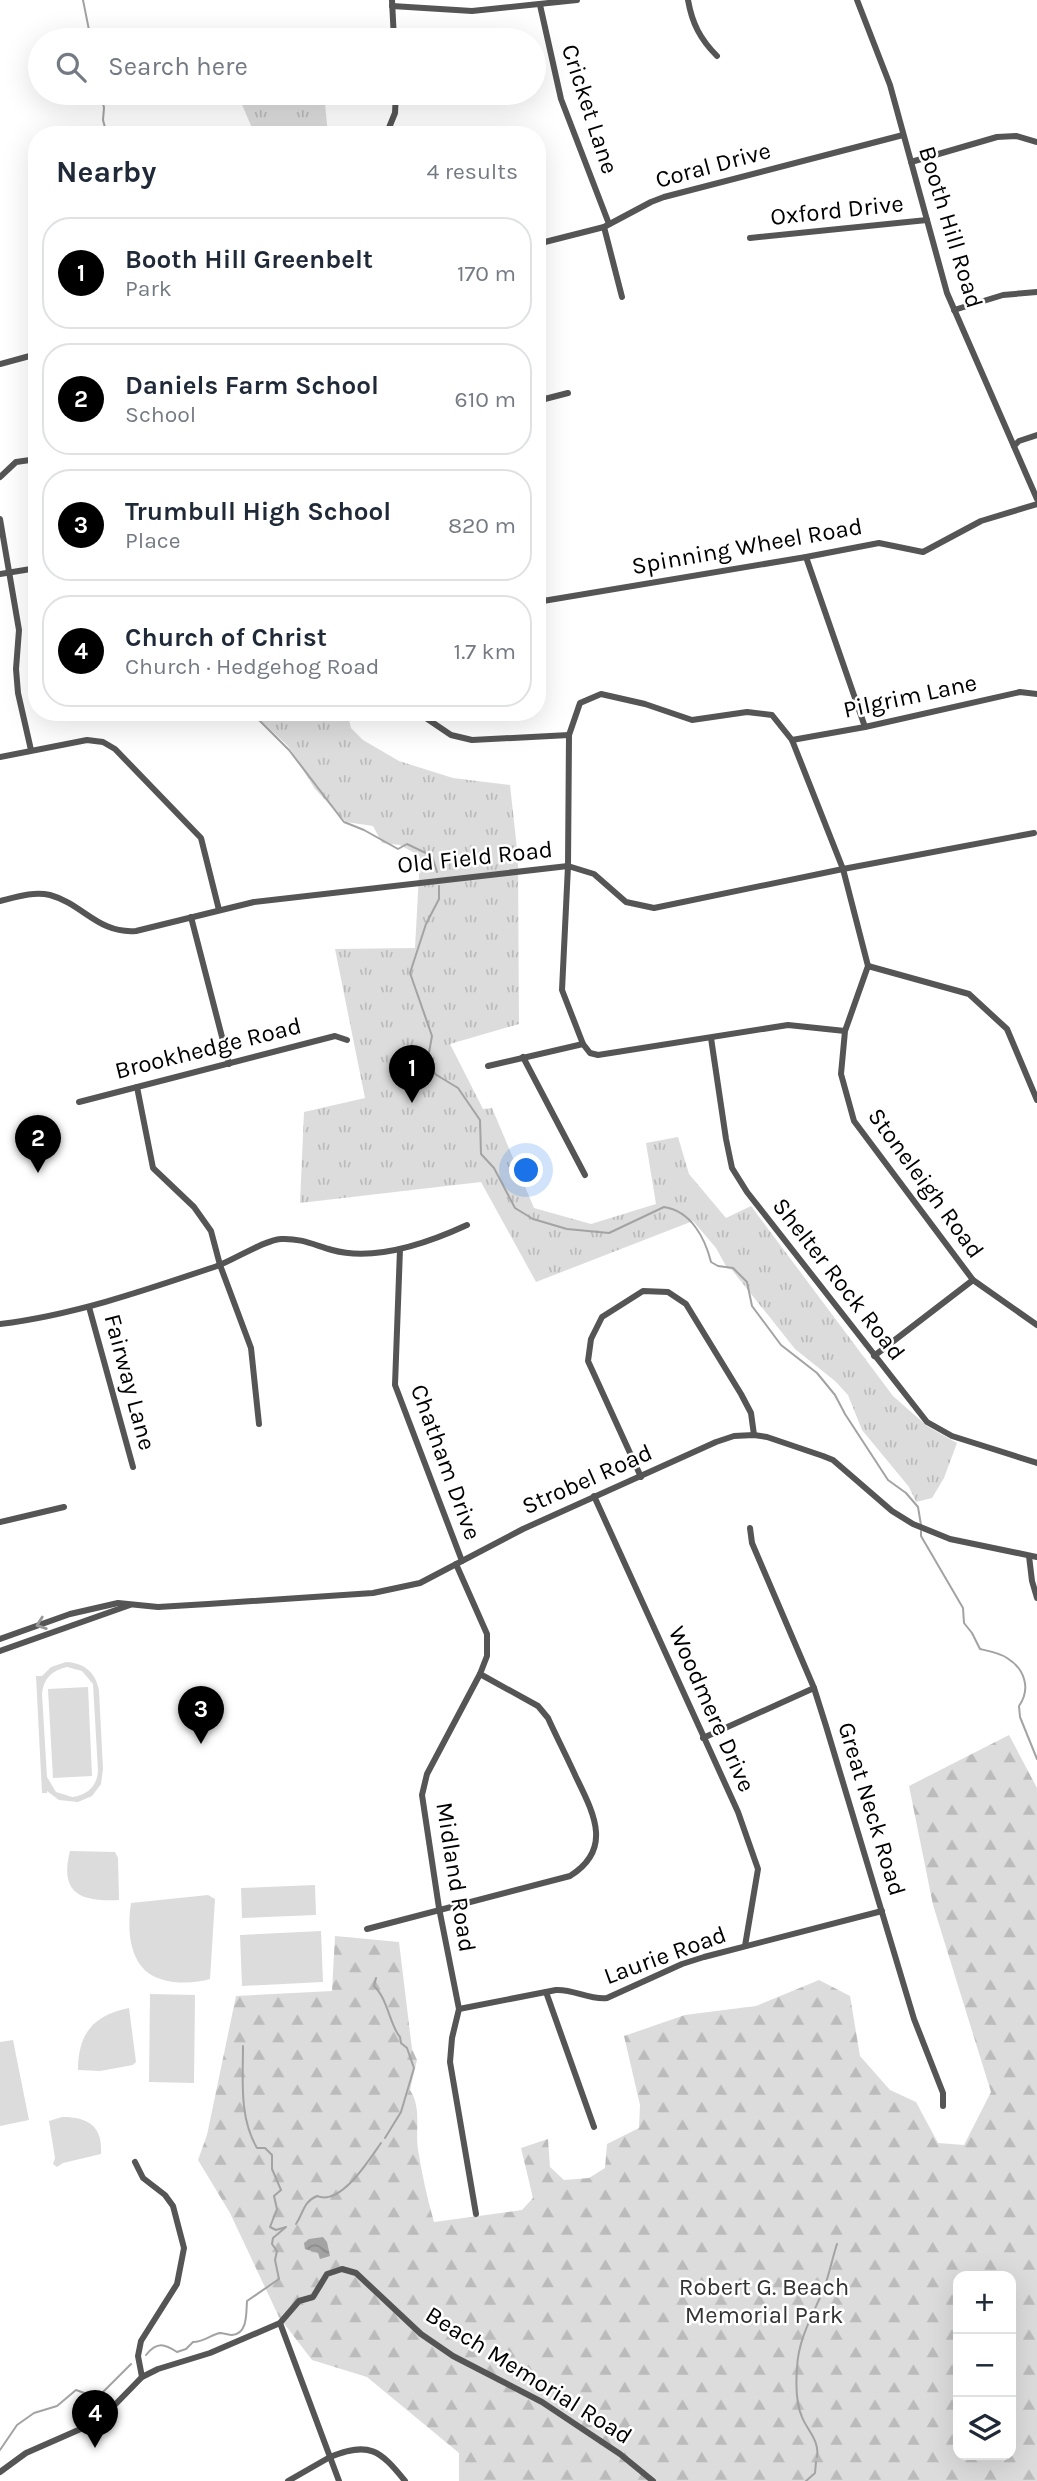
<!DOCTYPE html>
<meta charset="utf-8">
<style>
:root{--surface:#fff;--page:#f2f2f3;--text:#1f2937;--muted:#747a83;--line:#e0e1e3;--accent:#000}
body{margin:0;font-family:Karla,sans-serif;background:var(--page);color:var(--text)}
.controls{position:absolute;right:21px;bottom:21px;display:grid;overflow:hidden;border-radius:14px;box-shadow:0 7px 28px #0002}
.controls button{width:63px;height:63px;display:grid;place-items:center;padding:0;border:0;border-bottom:2px solid var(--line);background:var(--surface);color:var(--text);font:35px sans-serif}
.you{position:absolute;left:527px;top:1171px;width:24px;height:24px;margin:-18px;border:5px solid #fff;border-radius:50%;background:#1a73e8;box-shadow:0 0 0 10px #1a73e833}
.badge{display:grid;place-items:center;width:46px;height:46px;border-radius:50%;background:var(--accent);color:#fff;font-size:23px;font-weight:700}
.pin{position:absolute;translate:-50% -58px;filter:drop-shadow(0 2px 4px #0008)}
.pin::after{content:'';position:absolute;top:37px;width:24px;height:21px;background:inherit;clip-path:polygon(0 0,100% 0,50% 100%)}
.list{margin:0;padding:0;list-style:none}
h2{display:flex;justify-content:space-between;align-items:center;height:91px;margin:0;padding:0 28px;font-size:30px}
h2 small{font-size:23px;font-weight:400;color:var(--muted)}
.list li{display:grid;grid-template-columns:46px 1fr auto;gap:21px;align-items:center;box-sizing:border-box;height:112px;margin:0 14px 14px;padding:0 14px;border:2px solid var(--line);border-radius:28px}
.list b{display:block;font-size:26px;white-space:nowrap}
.list p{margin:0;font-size:23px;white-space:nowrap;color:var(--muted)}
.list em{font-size:23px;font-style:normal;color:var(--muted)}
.icon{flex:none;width:38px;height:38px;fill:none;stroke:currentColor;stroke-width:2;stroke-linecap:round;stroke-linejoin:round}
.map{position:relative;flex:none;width:1037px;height:2481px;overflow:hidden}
.search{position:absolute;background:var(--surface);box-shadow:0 7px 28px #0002;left:28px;top:28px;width:518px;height:77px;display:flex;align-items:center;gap:18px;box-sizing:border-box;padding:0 24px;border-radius:38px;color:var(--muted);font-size:26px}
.panel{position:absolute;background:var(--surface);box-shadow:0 7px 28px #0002;left:28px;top:126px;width:518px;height:595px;border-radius:28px}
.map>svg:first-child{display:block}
.grass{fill:url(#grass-tufts)}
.forest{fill:url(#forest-firs);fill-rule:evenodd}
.garden{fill:#dcdcdc;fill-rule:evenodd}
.water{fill:url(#water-waves)}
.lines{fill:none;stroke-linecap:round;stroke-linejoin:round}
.stream{stroke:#a3a3a3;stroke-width:2}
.minor{stroke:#555;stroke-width:6}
.oneway{stroke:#999}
.labels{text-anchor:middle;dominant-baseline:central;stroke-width:5;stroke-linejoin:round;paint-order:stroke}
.street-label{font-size:24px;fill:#000;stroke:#fff}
.park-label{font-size:24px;fill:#333;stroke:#fff}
</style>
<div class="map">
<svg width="1037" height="2481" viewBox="0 0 1037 2481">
<defs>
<pattern id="grass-tufts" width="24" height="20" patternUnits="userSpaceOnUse" patternTransform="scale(1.75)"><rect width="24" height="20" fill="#dcdcdc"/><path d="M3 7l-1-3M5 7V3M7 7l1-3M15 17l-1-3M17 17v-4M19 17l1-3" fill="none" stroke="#bbb"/></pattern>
<pattern id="forest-firs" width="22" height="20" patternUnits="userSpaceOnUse" patternTransform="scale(1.75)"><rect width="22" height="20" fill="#dcdcdc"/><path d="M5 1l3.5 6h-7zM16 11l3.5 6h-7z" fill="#bbb"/></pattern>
<pattern id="water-waves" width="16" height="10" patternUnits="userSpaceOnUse" patternTransform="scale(1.75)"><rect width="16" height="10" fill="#a3a3a3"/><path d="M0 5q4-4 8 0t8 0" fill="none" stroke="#8b8b8b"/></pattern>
</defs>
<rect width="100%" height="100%" fill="#fff"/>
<!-- grass -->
<g class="grass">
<polygon points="237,93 324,93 328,135 255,135"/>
<polygon points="252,712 347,712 351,728 363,740 399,761 453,778 510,785 518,858 519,1024 450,1044 483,1109 492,1108 534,1208 591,1224 656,1204 646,1143 678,1137 689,1174 726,1218 751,1206 893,1396 927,1426 957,1443 944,1478 932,1498 916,1502 909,1487 862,1430 848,1395 835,1381 795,1349 732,1270 727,1268 716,1248 693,1221 536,1282 481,1182 300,1203 304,1112 365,1098 335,949 415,948 420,856 400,845 382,843 373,826 346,822 315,789 288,746"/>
</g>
<!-- forest -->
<path class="forest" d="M1009,1735l28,53v693h-578v-28l-92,-76 -55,-17 -33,-43 -49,-104 -32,-53 9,-25 29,-139 96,-5 3,-55 64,6 13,107 5,11 -7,30c12,18 5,40 8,60 4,24 9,48 16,72l88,-12 11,-12 -12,-50 27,-9 2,28 14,13 25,-2 16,-10 2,-24 32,-16 1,-23 -16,-69 61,-21 71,-9 63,-26 31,16 10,60 30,34 26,12 22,41 26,2 27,-53 -58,-187 -24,-119zM958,2276h53v179h-53z"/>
<!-- garden -->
<g class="garden">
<path d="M66,1662c19,1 30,11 33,29l4,78 -2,15 -9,12 -14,6 -19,-2 -12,-9v2h-5l-6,-117h6l9,-9zM67,1667l15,4 11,13 5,87c-1,15 -10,24 -26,26l-16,-5 -9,-15 -5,-83c1,-15 10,-24 25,-27z"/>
<polygon points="88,1687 92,1776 53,1778 48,1689"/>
<path d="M70,1851l45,1 3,6 1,42c-38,2 -60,-6 -49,-49z"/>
<polygon points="315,1885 316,1915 242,1918 241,1888"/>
<path d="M208,1895l7,4 -5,80c-19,6 -54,6 -68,-12 -14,-17 -14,-43 -11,-64z"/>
<polygon points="321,1931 323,1982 242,1986 240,1935"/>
<polygon points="150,1994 195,1995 194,2083 149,2082"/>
<path d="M129,2008l7,54 -3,3 -33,6 -22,-1c0,-36 15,-55 51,-62z"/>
<polygon points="13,2040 29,2120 0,2126 0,2042"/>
<path d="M62,2117c26,0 41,9 39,37l-38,9 -6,4 -4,-3 2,-6 -6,-37z"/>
</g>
<!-- water -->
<polygon class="water" points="323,2237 327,2242 330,2256 320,2259 318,2253 305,2249 304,2243 309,2239"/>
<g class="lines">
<!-- stream -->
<g class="stream">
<polyline points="83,0 91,40"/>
<polyline points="101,93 104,108 103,120 107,135"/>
<polyline points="251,712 289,750 344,822 364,830 398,849 407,844 432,856 437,872"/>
<path d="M439,886v13l-13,25 -16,49 22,63 -4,22 7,16 23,14 22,32 1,34 13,14 21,40 18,11 34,10 42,4 55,-26c27,4 41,31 47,55l7,4 15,2 14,14 5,24 29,39 36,28 18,22 10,19 43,66 18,13 12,14 3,18"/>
<path d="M921,1531v5l42,72 1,15 8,10 8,16c9,2 20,4 27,9 18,11 24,31 12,48l1,11 17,42"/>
<path d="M376,1978l-2,8c14,13 16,40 26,51l1,6 6,5 7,20 -13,44 -16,26"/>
<path d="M296,2224c8,-12 7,-22 21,-28 24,10 52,-36 64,-53"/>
<path d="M146,2355c11,-14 19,-11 31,-3l9,-3 7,-7c11,0 17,-7 27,-9 3,0 9,2 12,2 16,-1 14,-22 15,-34l32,-22 -4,-19 2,-9 -5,-7 1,-6 13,-11 -10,3 -6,-3 7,-18 -3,-13 7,-6 -9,-21v-14l-7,-7h-8c-18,-30 -14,-68 -14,-102"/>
<polyline points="0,2450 17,2425 34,2413 57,2406 76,2390 90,2395 100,2395 131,2364"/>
<path d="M817,2457c3,-16 -10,-27 -15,-40 -6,-13 -6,-35 -5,-49 1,-28 15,-52 26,-77 6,-15 9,-32 14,-47"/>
<polyline points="806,2481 815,2473 816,2462"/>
</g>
<!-- minor -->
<g class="minor">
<polyline points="392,0 394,40"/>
<path d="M688,0c4,23 12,39 29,56"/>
<polyline points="857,0 890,85 947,293 1037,499"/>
<polyline points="540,5 561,99 609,224"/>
<polyline points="392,6 472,11 577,0"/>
<polyline points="386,135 395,113 396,93"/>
<polyline points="911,162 997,137 1016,136 1037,142"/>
<polyline points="604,227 622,297"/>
<polyline points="750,238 927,220"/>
<polyline points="537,244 604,227 651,202 664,197 903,135"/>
<polyline points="954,310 1003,295 1037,292"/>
<polyline points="0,364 37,354"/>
<polyline points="537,401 568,393"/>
<polyline points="1014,446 1019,441 1037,435"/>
<polyline points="0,477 16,462 37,459"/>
<polyline points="0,519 19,630 16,669 18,693 31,750"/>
<polyline points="806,557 865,727"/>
<polyline points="0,574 37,568"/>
<polyline points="537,602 806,557 879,543 923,552 981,521 1037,504"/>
<polyline points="417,712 451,735 472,740 569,735"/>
<polyline points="792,740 865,727 1020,692 1037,694"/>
<polyline points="0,757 87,740 103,742 115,749 201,838 219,910"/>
<path d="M0,901c16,-4 34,-10 50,-6 33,9 48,39 86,36l118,-29 314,-36 26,8 32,28 28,6 189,-39 191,-36"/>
<polyline points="191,917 229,1064"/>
<polyline points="868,966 969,994 1007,1029 1037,1100"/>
<polyline points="845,1031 788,1025 598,1055 590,1053 583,1044 562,990 568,866 569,735 580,703 601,694 645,704 692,720 747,712 772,715 792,740 843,869 868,966 845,1031 841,1074 854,1121 973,1280 1037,1325"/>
<polyline points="711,1038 726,1139 732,1168 747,1192 927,1422 952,1436 1037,1463"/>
<polyline points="523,1057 585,1175"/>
<polyline points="488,1066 583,1044"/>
<polyline points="137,1087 153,1168 194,1207 211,1231 220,1265 251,1348 259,1424"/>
<polyline points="79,1102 335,1036 347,1040"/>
<polyline points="400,1249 395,1385 462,1561"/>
<polyline points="89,1307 133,1467"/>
<path d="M0,1324c74,-9 146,-34 217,-58 17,-6 47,-26 64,-27 20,-1 33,6 51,11 43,12 96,-7 135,-25"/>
<polyline points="874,1356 973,1280"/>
<polyline points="641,1477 588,1361 591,1339 602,1317 643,1291 668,1292 686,1304 741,1394 751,1413 754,1435"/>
<polyline points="594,1496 738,1812 758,1869 745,1946"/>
<polyline points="0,1522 64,1507"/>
<polyline points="750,1528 752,1543 814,1688 826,1726 914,2019 943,2093 943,2106"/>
<polyline points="1029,1556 1032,1581 1037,1598"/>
<polyline points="456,1564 487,1634 487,1656 480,1674 427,1774 422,1795 439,1908 459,2009 452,2038 450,2062 476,2214"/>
<polyline points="0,1639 70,1614 118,1603 158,1607 208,1604 373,1593 420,1583 523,1529 716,1442 734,1436 754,1435 767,1437 823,1456 833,1460 892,1511 913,1524 950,1539 1037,1557"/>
<polyline points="0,1651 130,1605"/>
<polyline points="703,1738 814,1688"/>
<path d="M367,1929l203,-53c43,-27 24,-62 6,-99 -9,-20 -19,-39 -28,-59l-10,-12 -58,-32"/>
<polyline points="546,1992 594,2127"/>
<path d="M459,2009l97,-19c18,-1 33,10 51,8l75,-34 22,-7 178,-46"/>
<polyline points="135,2162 143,2178 165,2195 173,2206 184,2248 177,2284 141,2341 138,2356 142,2377"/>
<polyline points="280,2323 330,2457 288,2481"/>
<polyline points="0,2472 26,2453 92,2424 105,2415 142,2377 158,2369 210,2353 280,2323 299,2301 313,2297 327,2274 342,2269 356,2273 421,2334 453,2356 542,2402 620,2454 653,2481"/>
<path d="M339,2481l-9,-24c39,-16 50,-7 75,24"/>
</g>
</g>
<!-- one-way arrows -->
<defs><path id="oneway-chevron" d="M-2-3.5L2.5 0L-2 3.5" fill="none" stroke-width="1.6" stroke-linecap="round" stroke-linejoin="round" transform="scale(1.75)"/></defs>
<use class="oneway" href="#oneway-chevron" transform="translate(41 1624) rotate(161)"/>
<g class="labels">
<!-- street labels -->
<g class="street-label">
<text transform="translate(590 109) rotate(72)">Cricket Lane</text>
<text transform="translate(713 165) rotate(-15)">Coral Drive</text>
<text transform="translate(837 210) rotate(-6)">Oxford Drive</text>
<text transform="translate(951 227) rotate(73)">Booth Hill Road</text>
<text transform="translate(747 546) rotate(-10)">Spinning Wheel Road</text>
<text transform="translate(910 696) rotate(-12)">Pilgrim Lane</text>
<text transform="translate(475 857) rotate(-6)">Old Field Road</text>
<text transform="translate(208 1048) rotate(-14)">Brookhedge Road</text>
<text transform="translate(926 1183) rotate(54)">Stoneleigh Road</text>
<text transform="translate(839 1279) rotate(52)">Shelter Rock Road</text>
<text transform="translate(130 1382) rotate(75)">Fairway Lane</text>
<text transform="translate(446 1462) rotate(70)">Chatham Drive</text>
<text transform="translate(587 1479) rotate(-24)">Strobel Road</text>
<text transform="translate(712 1709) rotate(66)">Woodmere Drive</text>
<text transform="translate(872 1809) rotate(73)">Great Neck Road</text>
<text transform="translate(456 1877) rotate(81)">Midland Road</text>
<text transform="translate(665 1955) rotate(-20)">Laurie Road</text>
<text transform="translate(529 2375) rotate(32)">Beach Memorial Road</text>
</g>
<!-- park labels -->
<g class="park-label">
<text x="764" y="2287">Robert G. Beach<tspan x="764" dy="28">Memorial Park</tspan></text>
</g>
</g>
</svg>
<div class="controls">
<button>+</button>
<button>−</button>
<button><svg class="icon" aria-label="layers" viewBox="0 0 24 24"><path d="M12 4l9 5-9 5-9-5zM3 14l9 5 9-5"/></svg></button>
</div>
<div class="you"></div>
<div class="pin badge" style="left:412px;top:1103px">1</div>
<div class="pin badge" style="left:38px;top:1173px">2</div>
<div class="pin badge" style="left:201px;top:1744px">3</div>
<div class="pin badge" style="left:95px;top:2448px">4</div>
<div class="search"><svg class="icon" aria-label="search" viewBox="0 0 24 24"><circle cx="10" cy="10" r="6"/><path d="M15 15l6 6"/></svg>Search here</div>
<section class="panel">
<h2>Nearby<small>4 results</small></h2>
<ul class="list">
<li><span class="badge">1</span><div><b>Booth Hill Greenbelt</b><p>Park</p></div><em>170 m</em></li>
<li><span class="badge">2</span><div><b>Daniels Farm School</b><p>School</p></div><em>610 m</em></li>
<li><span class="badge">3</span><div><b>Trumbull High School</b><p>Place</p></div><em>820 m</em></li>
<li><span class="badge">4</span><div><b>Church of Christ</b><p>Church · Hedgehog Road</p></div><em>1.7 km</em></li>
</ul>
</section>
</div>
